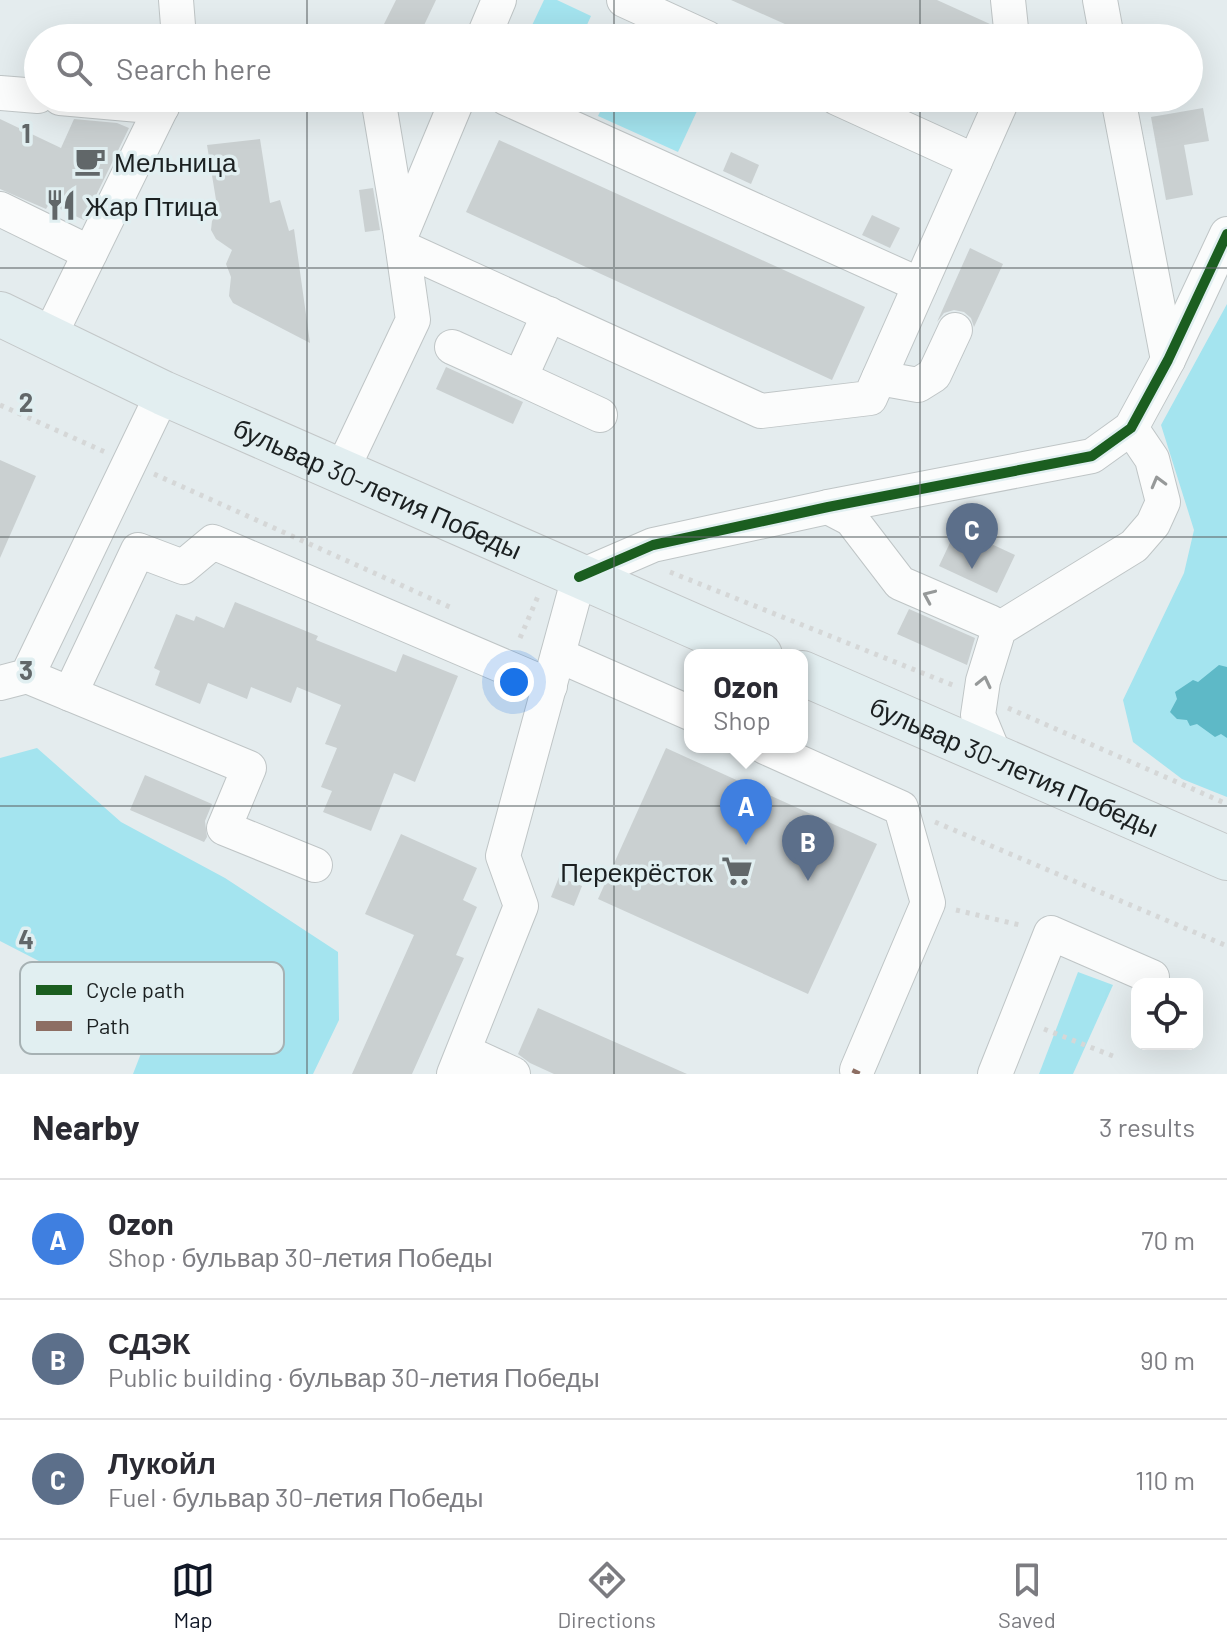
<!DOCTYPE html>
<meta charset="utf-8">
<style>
:root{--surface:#fff;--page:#f7f7f7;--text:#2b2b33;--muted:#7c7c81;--line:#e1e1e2;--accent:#111827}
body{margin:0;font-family:Barlow,sans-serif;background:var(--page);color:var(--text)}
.controls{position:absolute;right:24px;bottom:24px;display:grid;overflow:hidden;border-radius:16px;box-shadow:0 8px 32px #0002}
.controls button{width:72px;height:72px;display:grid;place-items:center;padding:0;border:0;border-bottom:2px solid var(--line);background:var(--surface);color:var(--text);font:40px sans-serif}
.you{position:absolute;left:514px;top:682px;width:28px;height:28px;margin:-20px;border:6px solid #fff;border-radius:50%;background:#1a73e8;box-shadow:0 0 0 12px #1a73e833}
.badge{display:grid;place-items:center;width:52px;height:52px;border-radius:50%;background:var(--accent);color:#fff;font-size:26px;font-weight:700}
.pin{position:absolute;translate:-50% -66px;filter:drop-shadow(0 2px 4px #0008)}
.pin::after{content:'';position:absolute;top:42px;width:28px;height:24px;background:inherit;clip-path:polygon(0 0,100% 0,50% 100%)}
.popup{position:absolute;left:684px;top:649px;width:124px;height:104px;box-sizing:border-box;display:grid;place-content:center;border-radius:16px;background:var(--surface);filter:drop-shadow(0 2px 6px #0005);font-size:26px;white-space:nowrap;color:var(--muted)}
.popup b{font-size:30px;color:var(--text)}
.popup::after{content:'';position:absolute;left:50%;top:100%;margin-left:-16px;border:16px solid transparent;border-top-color:var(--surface)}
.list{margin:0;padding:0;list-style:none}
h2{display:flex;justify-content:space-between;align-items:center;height:104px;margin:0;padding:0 32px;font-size:34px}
h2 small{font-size:26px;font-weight:400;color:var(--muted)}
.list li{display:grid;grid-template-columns:52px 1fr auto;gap:24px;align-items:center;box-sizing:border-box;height:120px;padding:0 32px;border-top:2px solid var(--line)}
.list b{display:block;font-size:30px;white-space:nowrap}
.list p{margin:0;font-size:26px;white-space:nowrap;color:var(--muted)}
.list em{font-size:26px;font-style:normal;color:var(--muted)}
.icon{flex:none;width:44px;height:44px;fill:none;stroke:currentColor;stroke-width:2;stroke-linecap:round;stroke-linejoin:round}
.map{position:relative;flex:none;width:1227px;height:1074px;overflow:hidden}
.search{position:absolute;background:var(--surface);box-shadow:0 8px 32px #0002;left:24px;right:24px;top:24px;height:88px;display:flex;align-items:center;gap:20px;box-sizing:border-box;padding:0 28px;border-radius:44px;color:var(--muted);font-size:30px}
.sheet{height:464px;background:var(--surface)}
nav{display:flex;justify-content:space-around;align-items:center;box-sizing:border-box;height:112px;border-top:2px solid var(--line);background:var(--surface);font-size:22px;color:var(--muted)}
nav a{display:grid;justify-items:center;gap:4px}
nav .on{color:var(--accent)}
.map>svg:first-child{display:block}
.green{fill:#a4e4ef}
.water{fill:#5eb9c7}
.building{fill:#cad0d1}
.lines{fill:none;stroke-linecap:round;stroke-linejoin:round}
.minor-casing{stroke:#bfc5c6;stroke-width:36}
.major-casing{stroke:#c3c7c8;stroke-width:46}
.path{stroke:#d5d7d7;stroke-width:5;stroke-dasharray:4 6;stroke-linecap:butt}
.minor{stroke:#fbfcfc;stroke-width:34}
.major{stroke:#e2eef0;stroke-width:44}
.quiet{stroke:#8d6e63;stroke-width:8;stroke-dasharray:16 8;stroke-linecap:butt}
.cycleway-casing{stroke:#e1eff1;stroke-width:15}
.cycleway{stroke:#1b5e20;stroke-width:10}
.oneway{stroke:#969999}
.grid{fill:none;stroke:#616769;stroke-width:2;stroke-opacity:0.55}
.labels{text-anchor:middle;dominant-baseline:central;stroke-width:7;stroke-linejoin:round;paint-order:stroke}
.poi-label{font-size:26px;fill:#1b2021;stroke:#e1eff1;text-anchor:start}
.street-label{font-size:26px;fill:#1b2021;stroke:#e1eff1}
.key{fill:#e1eff1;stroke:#a6b1b3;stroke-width:2}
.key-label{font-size:22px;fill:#1b2021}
.grid-label{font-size:26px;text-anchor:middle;font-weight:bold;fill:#616769;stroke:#e1eff1;stroke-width:7;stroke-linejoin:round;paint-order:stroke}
</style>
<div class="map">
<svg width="1227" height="1074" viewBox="0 0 1227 1074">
<rect width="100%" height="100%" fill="#e4ecee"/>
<!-- green -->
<g class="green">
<polygon points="544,0 557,0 591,16 581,38 526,38"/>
<polygon points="607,98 703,98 678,152 598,116"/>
<polygon points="1227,304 1227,797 1182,779 1133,742 1123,700 1184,573 1194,530 1161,425"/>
<polygon points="37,748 121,822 225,878 338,952 339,1020 313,1074 133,1074 150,1030 129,992 68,976 0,941 0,758"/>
<polygon points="1078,972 1113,985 1073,1074 1039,1074"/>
</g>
<!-- water -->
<polygon class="water" points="1219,665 1227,667 1227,738 1221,734 1215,737 1197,724 1190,726 1187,720 1177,719 1170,712 1177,699 1175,692 1193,680 1198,682"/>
<!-- building -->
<g class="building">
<polygon points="396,0 436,0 418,38 377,38"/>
<polygon points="731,0 937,0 990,24 992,38 816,38"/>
<polygon points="1203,108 1209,141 1184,145 1193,195 1166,200 1151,117"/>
<polygon points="0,119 61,148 74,119 117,123 129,128 84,220 49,204 46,209 0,189"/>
<polygon points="260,139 270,203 280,200 289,231 294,229 310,343 233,303 229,296 231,277 226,264 232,250 216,239 211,230 212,221 218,212 207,145"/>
<polygon points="499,140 865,307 832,380 466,212"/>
<polygon points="731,152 759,165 751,184 723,171"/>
<polygon points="373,188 380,230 365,232 359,190"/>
<polygon points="872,215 900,228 890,248 862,235"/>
<polygon points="970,248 1003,264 974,327 971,318 964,312 954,310 944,313 937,322"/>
<polygon points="446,367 523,402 513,424 436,389"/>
<polygon points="0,460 36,476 0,558"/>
<polygon points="957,528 1015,555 997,593 939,566"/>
<polygon points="235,602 318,636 316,640 396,672 403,654 458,676 415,782 394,773 371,831 323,812 332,791 321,787 337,748 325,744 341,705 297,687 291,703 251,687 247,699 208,683 200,704 155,685 160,671 154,668 176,614 194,621 196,616 224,628"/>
<polygon points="909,609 975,638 967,665 897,634"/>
<polygon points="666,748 877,844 808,994 598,899"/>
<polygon points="145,775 212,804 205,821 207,837 204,842 130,810"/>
<polygon points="401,834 477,868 463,900 477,907 456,955 464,958 412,1074 352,1074 414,935 365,914"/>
<polygon points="559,877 582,886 574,906 551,897"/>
<polygon points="538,1008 687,1074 554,1074 530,1063 518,1054"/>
</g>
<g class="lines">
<defs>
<g id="minor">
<polyline points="176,0 179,38"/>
<polyline points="624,0 707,38"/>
<polyline points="1008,0 1012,38"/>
<polyline points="1100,0 1107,38"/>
<polyline points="483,38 499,0"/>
<polyline points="0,93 38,96"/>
<polyline points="60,98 162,107"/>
<polyline points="378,98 401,235"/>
<polyline points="506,98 920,285"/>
<polyline points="837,98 975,161"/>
<polyline points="1118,98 1168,360"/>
<polyline points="0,209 90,253"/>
<polyline points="403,248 761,411 870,398 1003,98"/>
<polyline points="549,314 520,378 600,415"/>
<polyline points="49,337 166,98"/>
<polyline points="452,347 520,378"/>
<polyline points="879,378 918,385 934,375 955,330"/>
<polyline points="341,472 413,320 401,235 458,98"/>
<polyline points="828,507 851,519 900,583 990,622 999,629"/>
<polyline points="558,655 690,713"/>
<polyline points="27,676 249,768 224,828 315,865"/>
<polyline points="0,683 27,676 163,393"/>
<polyline points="70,694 138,550 183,567 213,542 550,686"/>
<polyline points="765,747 901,808 928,903 857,1070"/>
<polyline points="995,756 978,715 983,681 999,629 1134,546 1153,524 1163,502 1152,459 1131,428"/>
<polyline points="465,1052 513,1074"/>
<polyline points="454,1074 521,906 503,856 579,577 653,545 828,507 1092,456 1131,428 1168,360 1227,234"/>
<polyline points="995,1074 1051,933 1152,977"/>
</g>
<g id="major">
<path id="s1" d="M0,314l163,79 597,262"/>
<path id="s2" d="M802,673l425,185"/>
</g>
</defs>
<!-- minor casing -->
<use href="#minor" class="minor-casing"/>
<!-- major casing -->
<use href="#major" class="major-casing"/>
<!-- path -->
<g class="path">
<polyline points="0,405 105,452"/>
<polyline points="154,474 452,608"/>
<polyline points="670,572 955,686"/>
<polyline points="520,638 539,594"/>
<polyline points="1008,708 1227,804"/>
<polyline points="935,822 1227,946"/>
<polyline points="956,910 1024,926"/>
<polyline points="1044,1029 1113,1056"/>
</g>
<!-- minor -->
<use href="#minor" class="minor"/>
<!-- major -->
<use href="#major" class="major"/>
<!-- quiet -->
<polyline class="quiet" points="855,1074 857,1070"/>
<defs>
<polyline id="cycleway" points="579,577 653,545 828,507 1092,456 1131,428 1168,360 1227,234"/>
</defs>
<!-- cycleway casing -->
<use href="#cycleway" class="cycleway-casing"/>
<!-- cycleway -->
<use href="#cycleway" class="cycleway"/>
</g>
<!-- one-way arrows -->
<defs><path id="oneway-chevron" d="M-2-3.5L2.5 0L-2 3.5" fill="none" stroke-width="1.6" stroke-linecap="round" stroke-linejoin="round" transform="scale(2)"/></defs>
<g class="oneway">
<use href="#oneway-chevron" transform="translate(1158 482) rotate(-105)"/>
<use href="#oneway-chevron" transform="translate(929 596) rotate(-156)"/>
<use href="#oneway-chevron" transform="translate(984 682) rotate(-77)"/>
</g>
<!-- grid -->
<path class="grid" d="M307,0v38M614,0v38M920,0v38M307,98v976M614,98v976M920,98v976M0,268h1227M0,537h1227M0,806h1227"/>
<!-- icons -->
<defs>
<symbol id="cafe-bare" viewBox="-9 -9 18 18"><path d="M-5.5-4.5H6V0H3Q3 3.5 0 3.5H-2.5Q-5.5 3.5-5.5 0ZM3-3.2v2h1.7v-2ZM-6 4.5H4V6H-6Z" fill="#616769" stroke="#e1eff1" stroke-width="2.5" paint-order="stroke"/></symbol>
<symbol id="restaurant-bare" viewBox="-9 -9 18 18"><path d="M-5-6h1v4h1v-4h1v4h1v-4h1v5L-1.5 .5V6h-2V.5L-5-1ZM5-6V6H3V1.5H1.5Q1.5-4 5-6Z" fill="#616769" stroke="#e1eff1" stroke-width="2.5" paint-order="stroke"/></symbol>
<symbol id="supermarket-bare" viewBox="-9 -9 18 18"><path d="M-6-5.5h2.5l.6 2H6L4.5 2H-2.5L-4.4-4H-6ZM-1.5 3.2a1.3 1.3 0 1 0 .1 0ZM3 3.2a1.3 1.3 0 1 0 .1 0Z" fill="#616769" stroke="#e1eff1" stroke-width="2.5" paint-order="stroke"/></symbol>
</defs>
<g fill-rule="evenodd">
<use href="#cafe-bare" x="68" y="139" width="44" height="44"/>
<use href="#restaurant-bare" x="39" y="183" width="44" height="44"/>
<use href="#supermarket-bare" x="715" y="849" width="44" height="44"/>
</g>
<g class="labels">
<!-- poi labels -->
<g class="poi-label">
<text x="114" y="161">Мельница</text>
<text x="85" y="205">Жар Птица</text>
<text x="713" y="871" text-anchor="end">Перекрёсток</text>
</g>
<!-- street labels -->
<g class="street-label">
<text stroke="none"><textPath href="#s1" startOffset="416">бульвар 30-летия Победы</textPath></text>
<text stroke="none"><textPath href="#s2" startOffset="232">бульвар 30-летия Победы</textPath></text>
</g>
</g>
<!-- legend -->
<rect x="20" y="962" width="264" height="92" rx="12" class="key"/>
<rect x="36" y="985" width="36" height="10" fill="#1b5e20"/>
<rect x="36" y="1021" width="36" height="10" fill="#8d6e63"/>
<g class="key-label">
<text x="86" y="998">Cycle path</text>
<text x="86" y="1034">Path</text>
</g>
<g class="grid-label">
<text x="26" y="143">1</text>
<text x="26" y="412">2</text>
<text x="26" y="680">3</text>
<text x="26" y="949">4</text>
</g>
</svg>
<div class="controls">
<button><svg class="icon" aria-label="locate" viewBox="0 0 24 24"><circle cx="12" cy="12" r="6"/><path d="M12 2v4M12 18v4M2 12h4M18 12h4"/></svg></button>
</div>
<div class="you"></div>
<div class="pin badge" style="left:746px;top:845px;background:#3f7fe0">A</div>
<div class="popup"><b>Ozon</b>Shop</div>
<div class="pin badge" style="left:808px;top:881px;background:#5c6f8a">B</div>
<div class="pin badge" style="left:972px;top:569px;background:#5c6f8a">C</div>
<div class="search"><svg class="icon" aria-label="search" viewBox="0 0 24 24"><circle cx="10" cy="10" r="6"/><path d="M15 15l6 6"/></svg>Search here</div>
</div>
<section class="sheet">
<h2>Nearby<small>3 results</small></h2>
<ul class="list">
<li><span class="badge" style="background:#3f7fe0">A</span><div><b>Ozon</b><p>Shop · бульвар 30-летия Победы</p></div><em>70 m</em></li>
<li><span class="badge" style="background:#5c6f8a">B</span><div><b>СДЭК</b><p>Public building · бульвар 30-летия Победы</p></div><em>90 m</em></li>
<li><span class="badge" style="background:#5c6f8a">C</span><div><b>Лукойл</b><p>Fuel · бульвар 30-летия Победы</p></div><em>110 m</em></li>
</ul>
</section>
<nav>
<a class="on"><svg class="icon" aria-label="map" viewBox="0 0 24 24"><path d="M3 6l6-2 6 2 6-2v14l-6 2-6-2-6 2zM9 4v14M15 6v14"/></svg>Map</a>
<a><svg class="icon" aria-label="directions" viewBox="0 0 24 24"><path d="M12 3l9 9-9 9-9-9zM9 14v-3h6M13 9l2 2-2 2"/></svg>Directions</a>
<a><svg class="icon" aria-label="saved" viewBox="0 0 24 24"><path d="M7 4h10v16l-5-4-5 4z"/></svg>Saved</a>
</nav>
